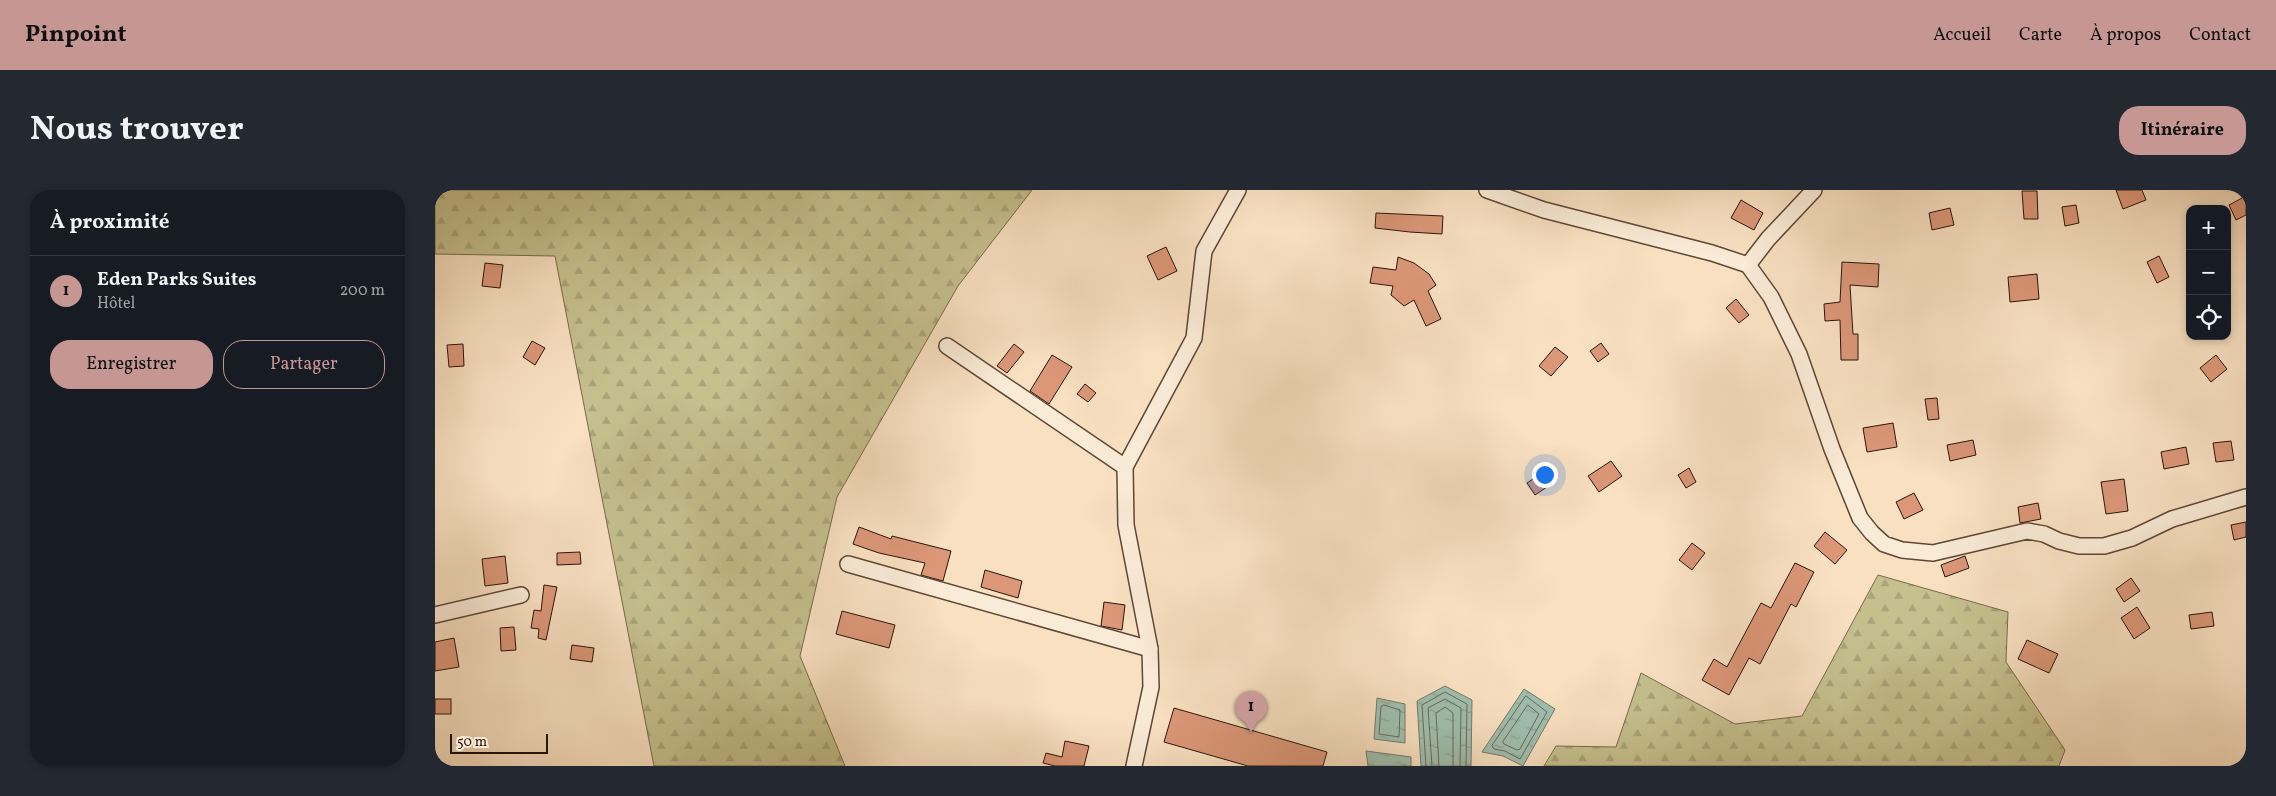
<!DOCTYPE html>
<html lang="fr">
<meta charset="utf-8">
<style>
:root{--surface:#171b24;--page:#242831;--text:#f1f3f6;--muted:#9ea1a6;--line:#363941;--accent:#c59692}
body{margin:0;font-family:Vollkorn,serif;background:var(--page);color:var(--text)}
.controls{position:absolute;right:15px;top:15px;display:grid;overflow:hidden;border-radius:10px;box-shadow:0 2px 8px #0003}
.controls button{width:45px;height:45px;display:grid;place-items:center;padding:0;border:0;border-bottom:1px solid var(--line);background:var(--surface);color:var(--text);font:25px sans-serif}
.scale{position:absolute;left:15px;bottom:12px;width:98px;box-sizing:border-box;padding-left:5px;border:2px solid #2b1408;border-top:0;font-size:14px;line-height:18px;white-space:nowrap;color:#2b1408;-webkit-text-stroke:4px #faebd7;paint-order:stroke}
.you{position:absolute;left:1109px;top:284px;width:18px;height:18px;margin:-12px;border:4px solid #fff;border-radius:50%;background:#1a73e8;box-shadow:0 0 0 8px #1a73e833}
.badge{display:grid;place-items:center;width:32px;height:32px;border-radius:50%;background:var(--accent);color:#111;font-size:16px;font-weight:700}
.pin{position:absolute;translate:-50% -41px;filter:drop-shadow(0 1px 2px #0008)}
.pin::after{content:'';position:absolute;top:26px;width:18px;height:15px;background:inherit;clip-path:polygon(0 0,100% 0,50% 100%)}
.list{margin:0;padding:0;list-style:none}
h2{display:flex;justify-content:space-between;align-items:center;height:65px;margin:0;padding:0 20px;font-size:21px}
h2 small{font-size:16px;font-weight:400;color:var(--muted)}
.list li{display:grid;grid-template-columns:32px 1fr auto;gap:15px;align-items:center;box-sizing:border-box;height:70px;padding:0 20px;border-top:1px solid var(--line)}
.list b{display:block;font-size:19px;white-space:nowrap}
.list p{margin:0;font-size:16px;white-space:nowrap;color:var(--muted)}
.list em{font-size:16px;font-style:normal;color:var(--muted)}
.actions{display:flex;gap:10px;padding:15px 20px}
.actions a{flex:1;padding:11px 0;border:1px solid var(--accent);border-radius:20px;text-align:center;font-size:18px;color:var(--accent)}
.actions .main{background:var(--accent);color:#111}
.icon{flex:none;width:28px;height:28px;fill:none;stroke:currentColor;stroke-width:2;stroke-linecap:round;stroke-linejoin:round}
.map{position:relative;flex:none;width:1811px;height:576px;overflow:hidden;border-radius:20px}
header{display:flex;align-items:center;gap:30px;box-sizing:border-box;height:70px;padding:0 25px;background:var(--accent);color:#111}
header strong{font-size:24px}
nav{display:flex;gap:28px;margin-inline-start:auto;font-size:18px}
.intro{display:flex;align-items:center;justify-content:space-between;box-sizing:border-box;height:120px;padding:0 30px}
h1{margin:0;font-size:35px}
.button{padding:12px 22px;border-radius:20px;background:var(--accent);color:#111;font-size:18px;font-weight:700}
main{display:flex;gap:30px;padding:0 30px}
aside{flex:1;background:var(--surface);border-radius:20px;box-shadow:0 2px 8px #0003}
.map>svg:first-child{display:block}
.forest{fill:url(#forest-firs);stroke:#786a4b}
.water{fill:url(#water-ripples);stroke:#717a6b}
.lines{fill:none;stroke-linecap:round;stroke-linejoin:round}
.shore{stroke:#65695a;stroke-width:1}
.building{fill:#db9778;stroke:#2b1408}
.street-casing{stroke:#5e4736;stroke-width:18}
.street{stroke:#faebd7;stroke-width:15}
</style>
<header>
<strong>Pinpoint</strong>
<nav><a>Accueil</a><a>Carte</a><a>À propos</a><a>Contact</a></nav>
</header>
<div class="intro"><h1>Nous trouver</h1><a class="button">Itinéraire</a></div>
<main>
<aside>
<h2>À proximité<small></small></h2>
<ul class="list">
<li><span class="badge">1</span><div><b>Eden Parks Suites</b><p>Hôtel</p></div><em>200 m</em></li>
</ul>
<div class="actions"><a class="main">Enregistrer</a><a>Partager</a></div>
</aside>
<div class="map">
<svg width="1811" height="576" viewBox="0 0 1811 576">
<defs>
<pattern id="forest-firs" width="22" height="20" patternUnits="userSpaceOnUse" patternTransform="scale(1.25)"><rect width="22" height="20" fill="#c5c08e"/><path d="M5 1l3.5 6h-7zM16 11l3.5 6h-7z" fill="#a9a479"/></pattern>
<pattern id="water-ripples" width="26" height="14" patternUnits="userSpaceOnUse" patternTransform="scale(1.25)"><rect width="26" height="14" fill="#9fbead"/><path d="M2 4q2-2 4 0t4 0M15 11q2-2 4 0t4 0" fill="none" stroke="#89a293"/></pattern>
</defs>
<rect width="100%" height="100%" fill="#f8e0c1"/>
<filter id="stains"><feTurbulence type="fractalNoise" baseFrequency=".004" numOctaves="4"/><feColorMatrix values="0 0 0 0 .2 0 0 0 0 .09 0 0 0 0 .02 0 0 0 .5 -.17"/></filter>
<radialGradient id="worn" r=".72"><stop offset=".6" stop-color="#630" stop-opacity="0"/><stop offset="1" stop-color="#630" stop-opacity=".3"/></radialGradient>
<!-- forest -->
<g class="forest">
<polygon points="0,0 597,0 523,96 402,307 365,466 410,576 219,576 120,66 0,64"/>
<polygon points="1443,385 1573,422 1571,472 1630,560 1624,576 1109,576 1121,556 1181,557 1206,483 1300,534 1367,526"/>
</g>
<!-- water -->
<g class="water">
<polygon points="1010,496 1037,510 1036,576 986,576 982,511"/>
<polygon points="1089,499 1120,519 1088,576 1068,566 1047,562"/>
<polygon points="942,508 970,514 970,553 939,549"/>
<polygon points="931,561 976,567 976,576 933,576"/>
</g>
<g class="lines">
<!-- shore -->
<g class="shore">
<polygon points="1091,506 1112,522 1085,569 1070,561 1059,559 1057,556"/>
<polygon points="949,515 965,520 964,547 944,544 946,517"/>
<polygon points="1093,515 1104,524 1085,559 1082,560 1069,554 1068,552"/>
<polyline points="991,576 987,515 1010,502 1032,514 1031,576"/>
<polyline points="997,576 993,518 1010,509 1026,518 1025,576"/>
<polyline points="1004,576 1001,523 1010,517 1018,523 1018,576"/>
</g>
</g>
<!-- building -->
<g class="building">
<polygon points="1681,0 1707,0 1711,10 1688,19"/>
<polygon points="1587,1 1602,1 1603,29 1589,29"/>
<polygon points="1811,6 1811,25 1801,30 1794,15"/>
<polygon points="1306,10 1328,23 1319,40 1296,28"/>
<polygon points="1641,15 1644,33 1630,36 1627,17"/>
<polygon points="1515,18 1519,35 1497,40 1494,23"/>
<polygon points="941,23 1008,26 1007,44 975,42 940,38"/>
<polygon points="731,57 742,81 723,90 712,66"/>
<polygon points="1724,66 1734,87 1722,93 1712,72"/>
<polygon points="963,67 979,73 994,84 1001,95 993,101 1006,129 991,136 979,110 969,116 956,105 958,96 935,93 938,77 961,80"/>
<polygon points="1407,72 1444,74 1443,97 1415,95 1418,144 1423,144 1423,170 1406,170 1405,130 1390,131 1389,114 1405,112"/>
<polygon points="50,73 68,75 65,98 47,96"/>
<polygon points="1602,84 1604,109 1575,112 1573,87"/>
<polygon points="1301,109 1314,125 1304,133 1291,118"/>
<polygon points="97,151 110,158 100,175 88,167"/>
<polygon points="1166,153 1174,164 1163,172 1155,161"/>
<polygon points="28,154 29,176 14,177 12,155"/>
<polygon points="579,154 589,162 572,183 562,176"/>
<polygon points="1120,157 1133,167 1116,186 1104,176"/>
<polygon points="617,165 637,177 614,214 595,201"/>
<polygon points="1781,165 1792,179 1776,192 1765,178"/>
<polygon points="650,194 661,203 653,212 642,204"/>
<polygon points="1502,208 1504,229 1493,230 1490,209"/>
<polygon points="1458,233 1462,257 1432,262 1428,238"/>
<polygon points="1538,250 1541,265 1515,271 1512,255"/>
<polygon points="1796,251 1799,270 1781,272 1778,253"/>
<polygon points="1751,257 1754,274 1729,279 1726,262"/>
<polygon points="1176,271 1187,286 1164,302 1153,286"/>
<polygon points="1254,278 1261,292 1251,298 1243,285"/>
<polygon points="1107,283 1115,295 1100,305 1092,293"/>
<polygon points="1689,289 1693,321 1671,324 1666,292"/>
<polygon points="1479,303 1488,320 1469,329 1461,312"/>
<polygon points="1603,313 1606,329 1585,333 1583,317"/>
<polygon points="1811,332 1811,347 1799,350 1796,335"/>
<polygon points="424,337 456,349 457,346 516,361 508,391 486,385 490,373 444,363 418,354"/>
<polygon points="1390,342 1412,360 1400,374 1379,356"/>
<polygon points="1257,353 1270,363 1257,380 1244,370"/>
<polygon points="145,362 146,374 122,375 122,363"/>
<polygon points="70,366 73,393 50,396 47,369"/>
<polygon points="1530,366 1534,378 1510,387 1506,375"/>
<polygon points="1360,373 1379,382 1361,417 1356,414 1325,474 1314,468 1294,505 1267,490 1279,469 1292,477 1326,413 1336,418"/>
<polygon points="550,380 587,391 583,408 546,397"/>
<polygon points="1696,388 1705,401 1689,412 1681,399"/>
<polygon points="109,395 122,397 111,450 103,448 104,439 96,438 99,420 106,421"/>
<polygon points="669,412 690,415 687,440 666,436"/>
<polygon points="1702,417 1715,438 1699,449 1686,428"/>
<polygon points="407,421 460,435 454,458 401,444"/>
<polygon points="1777,422 1779,436 1756,439 1754,425"/>
<polygon points="79,437 81,460 66,461 65,438"/>
<polygon points="19,448 24,477 0,481 0,452"/>
<polygon points="1592,450 1623,464 1614,483 1583,469"/>
<polygon points="137,455 159,458 157,472 135,469"/>
<rect x="0" y="509" width="16" height="15"/>
<polygon points="739,518 892,562 888,576 813,576 729,552"/>
<polygon points="630,551 654,556 649,576 620,576 608,573 611,563 627,567"/>
</g>
<g class="lines">
<defs>
<g id="street">
<polyline points="1052,0 1109,20 1277,63 1313,75 1336,107 1364,164 1397,259 1425,328 1437,343 1449,354 1467,360 1498,363 1592,341 1609,344 1624,351 1644,356 1669,356 1697,348 1737,329 1811,307"/>
<polyline points="1313,75 1333,49 1379,0"/>
<polyline points="512,156 690,277"/>
<polyline points="413,374 715,459"/>
<polyline points="0,425 86,405"/>
<polyline points="699,576 716,497 715,459 691,335 690,277 759,148 769,61 803,0"/>
</g>
</defs>
<!-- street casing -->
<use href="#street" class="street-casing"/>
<!-- street -->
<use href="#street" class="street"/>
</g>
<rect width="100%" height="100%" filter="url(#stains)"/>
<rect width="100%" height="100%" fill="url(#worn)"/>
</svg>
<div class="controls">
<button>+</button>
<button>−</button>
<button><svg class="icon" aria-label="locate" viewBox="0 0 24 24"><circle cx="12" cy="12" r="6"/><path d="M12 2v4M12 18v4M2 12h4M18 12h4"/></svg></button>
</div>
<div class="scale">50 m</div>
<div class="you"></div>
<div class="pin badge" style="left:816px;top:542px">1</div>
</div>
</main>
